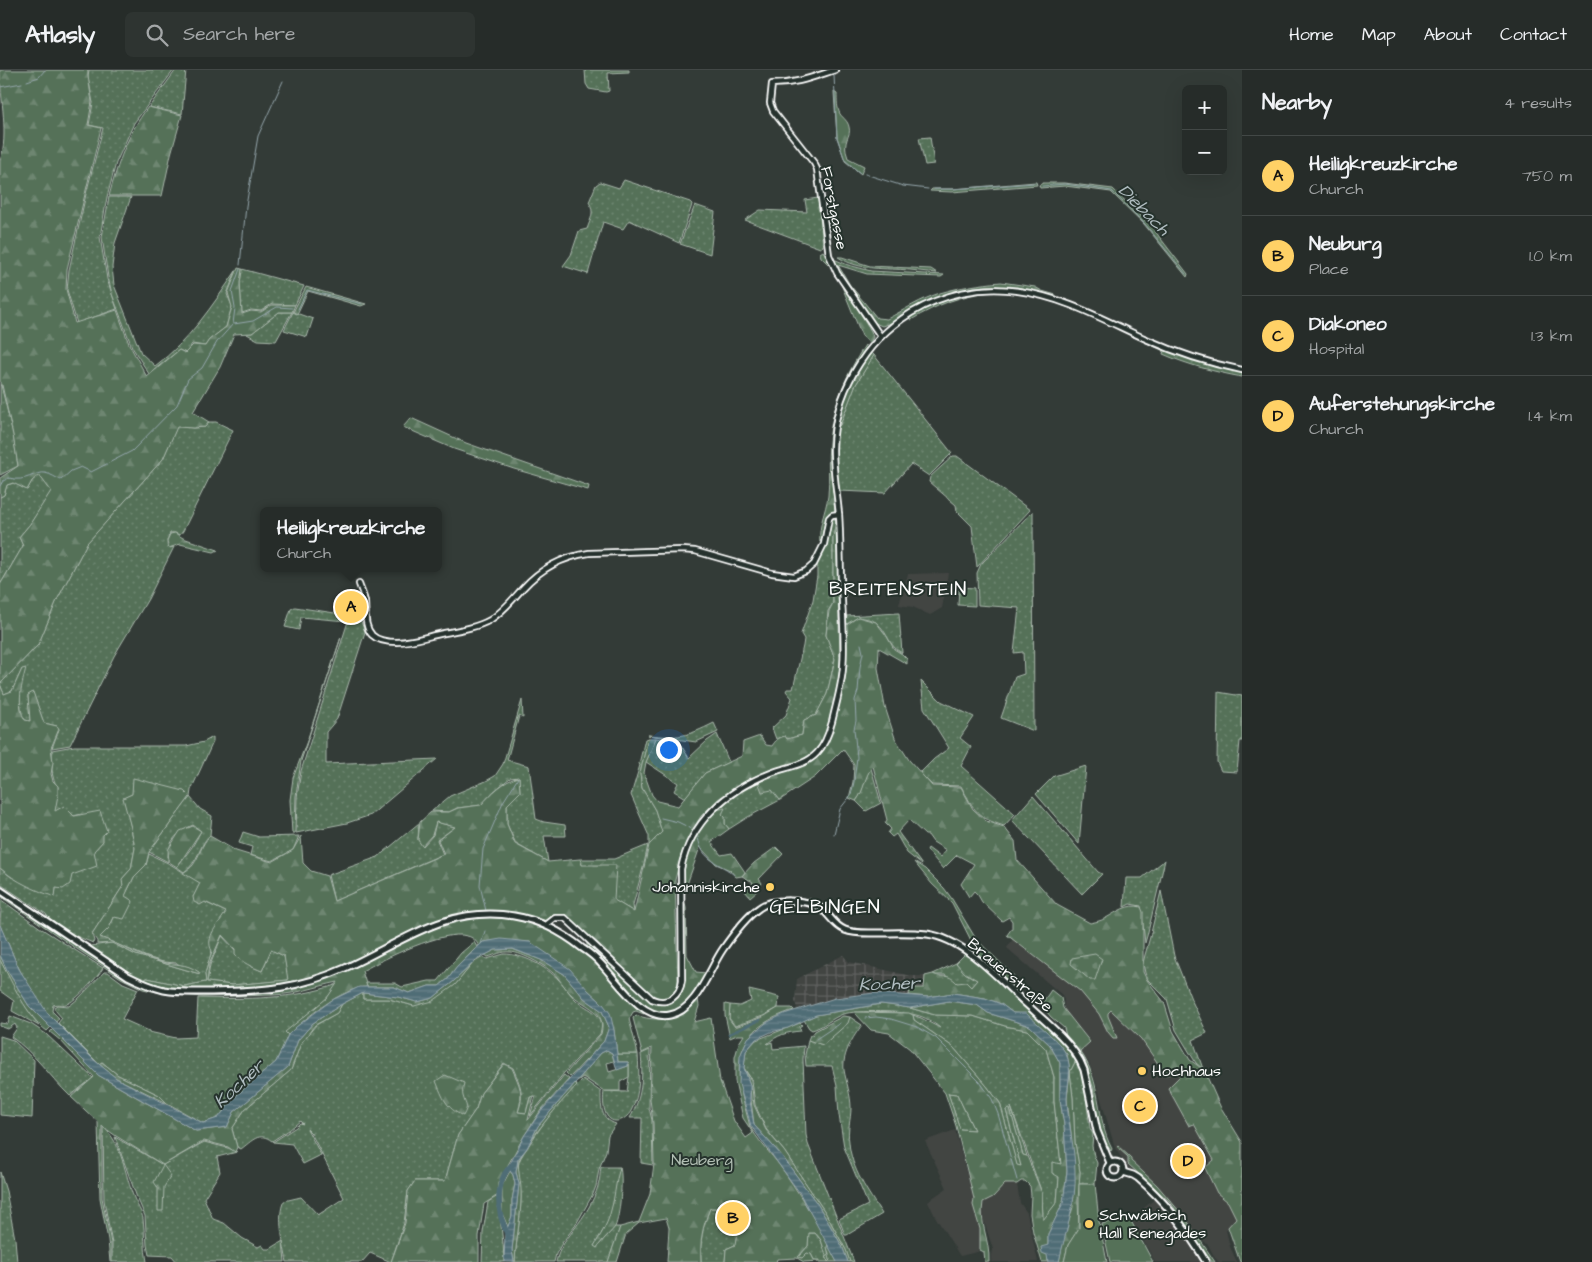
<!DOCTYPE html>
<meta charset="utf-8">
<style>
:root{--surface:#262c29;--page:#2e3431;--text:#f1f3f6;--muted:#a4a7a8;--line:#424846;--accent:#ffd166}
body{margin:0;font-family:"Architects Daughter",sans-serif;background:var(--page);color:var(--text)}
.controls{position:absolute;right:15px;top:15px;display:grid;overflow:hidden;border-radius:8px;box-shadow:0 5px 20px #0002}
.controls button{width:45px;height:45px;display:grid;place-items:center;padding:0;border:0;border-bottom:1px solid var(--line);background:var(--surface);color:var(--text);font:25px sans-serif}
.you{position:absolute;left:668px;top:679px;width:18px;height:18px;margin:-12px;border:4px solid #fff;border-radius:50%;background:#1a73e8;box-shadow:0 0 0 8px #1a73e833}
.badge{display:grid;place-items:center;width:32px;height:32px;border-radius:50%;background:var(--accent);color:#111;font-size:16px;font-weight:700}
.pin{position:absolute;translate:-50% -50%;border:2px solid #fff;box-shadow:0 1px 5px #0006}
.popup{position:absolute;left:260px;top:437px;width:182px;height:65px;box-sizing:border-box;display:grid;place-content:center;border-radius:8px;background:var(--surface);filter:drop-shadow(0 1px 4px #0005);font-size:16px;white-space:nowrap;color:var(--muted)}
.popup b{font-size:19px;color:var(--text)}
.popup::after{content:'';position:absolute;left:50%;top:100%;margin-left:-10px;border:10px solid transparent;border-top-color:var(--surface)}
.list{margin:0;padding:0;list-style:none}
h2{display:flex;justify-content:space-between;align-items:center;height:65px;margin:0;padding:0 20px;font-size:21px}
h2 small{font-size:16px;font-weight:400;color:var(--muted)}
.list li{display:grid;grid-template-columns:32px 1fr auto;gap:15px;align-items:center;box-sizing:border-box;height:80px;padding:0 20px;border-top:1px solid var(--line)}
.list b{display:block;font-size:19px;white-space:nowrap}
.list p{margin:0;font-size:16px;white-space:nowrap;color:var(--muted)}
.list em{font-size:16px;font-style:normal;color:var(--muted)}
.icon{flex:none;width:28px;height:28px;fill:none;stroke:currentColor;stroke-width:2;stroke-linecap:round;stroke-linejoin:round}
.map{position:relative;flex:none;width:1242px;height:1192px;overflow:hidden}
header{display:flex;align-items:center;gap:30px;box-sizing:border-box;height:70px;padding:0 25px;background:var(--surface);border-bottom:1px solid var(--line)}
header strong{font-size:24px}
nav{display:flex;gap:28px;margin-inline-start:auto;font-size:18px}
.search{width:350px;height:45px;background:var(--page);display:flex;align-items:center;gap:12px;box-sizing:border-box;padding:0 18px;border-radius:8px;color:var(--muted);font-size:19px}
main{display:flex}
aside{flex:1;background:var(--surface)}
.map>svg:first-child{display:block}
.built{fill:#434543}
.industrial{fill:url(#industrial-grid)}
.grass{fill:url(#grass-dots);stroke:#aab8ac}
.forest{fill:url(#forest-firs);stroke:#aab8ac;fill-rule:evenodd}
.cemetery{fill:url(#cemetery-stones);stroke:#aab8ac}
.park{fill:url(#park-crowns);stroke:#aab8ac}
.pitch{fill:#547158;stroke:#aab8ac}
.water{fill:url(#water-rules);stroke:#96a7ad}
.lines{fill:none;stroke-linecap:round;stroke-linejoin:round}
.stream{stroke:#96a7ad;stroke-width:1}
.canal{stroke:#506d76;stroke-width:3}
.river{stroke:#506d76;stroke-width:5.5}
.secondary-casing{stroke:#fff;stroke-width:8}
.primary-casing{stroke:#fff;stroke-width:9}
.secondary{stroke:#26332d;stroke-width:4.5}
.primary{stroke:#26332d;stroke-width:5}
.poi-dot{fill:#ffd166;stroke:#26332d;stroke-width:2}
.labels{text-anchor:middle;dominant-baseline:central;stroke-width:4;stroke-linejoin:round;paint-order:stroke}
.street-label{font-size:16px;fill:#fff;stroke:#26332d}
.poi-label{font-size:16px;fill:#fff;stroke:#26332d;text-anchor:start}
.park-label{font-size:16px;fill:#b2bfb4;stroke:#26332d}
.water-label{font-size:18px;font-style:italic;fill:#b0bdc1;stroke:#26332d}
.quarter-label{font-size:19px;letter-spacing:1px;fill:#fff;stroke:#26332d}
</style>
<header>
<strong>Atlasly</strong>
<div class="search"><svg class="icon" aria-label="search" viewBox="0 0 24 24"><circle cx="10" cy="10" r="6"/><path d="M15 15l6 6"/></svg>Search here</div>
<nav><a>Home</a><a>Map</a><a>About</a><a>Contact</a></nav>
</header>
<main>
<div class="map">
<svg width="1242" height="1192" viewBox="0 0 1242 1192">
<defs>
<pattern id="industrial-grid" width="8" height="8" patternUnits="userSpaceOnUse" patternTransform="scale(1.25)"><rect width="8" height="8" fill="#434543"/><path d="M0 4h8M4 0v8" fill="none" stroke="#5f615f"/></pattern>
<pattern id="grass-dots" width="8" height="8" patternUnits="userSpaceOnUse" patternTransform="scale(1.25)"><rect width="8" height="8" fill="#547158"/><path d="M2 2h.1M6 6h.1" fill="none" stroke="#6e8671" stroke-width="1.8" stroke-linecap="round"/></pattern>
<pattern id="forest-firs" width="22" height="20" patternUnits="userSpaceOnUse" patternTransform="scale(1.25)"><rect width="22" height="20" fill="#547158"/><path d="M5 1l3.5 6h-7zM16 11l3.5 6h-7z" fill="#6e8671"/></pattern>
<pattern id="cemetery-stones" width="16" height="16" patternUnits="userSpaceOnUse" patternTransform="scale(1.25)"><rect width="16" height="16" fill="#547158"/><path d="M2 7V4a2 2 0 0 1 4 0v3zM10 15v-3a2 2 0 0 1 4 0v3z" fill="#6e8671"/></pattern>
<pattern id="park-crowns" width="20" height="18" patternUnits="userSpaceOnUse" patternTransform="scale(1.25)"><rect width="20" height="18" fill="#547158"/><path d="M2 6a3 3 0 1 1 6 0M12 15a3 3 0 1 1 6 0" fill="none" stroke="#6e8671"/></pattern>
<pattern id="water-rules" width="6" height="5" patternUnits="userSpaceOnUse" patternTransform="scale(1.25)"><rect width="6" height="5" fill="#506d76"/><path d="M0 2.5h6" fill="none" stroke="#6a838b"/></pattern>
</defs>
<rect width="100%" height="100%" fill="#333b37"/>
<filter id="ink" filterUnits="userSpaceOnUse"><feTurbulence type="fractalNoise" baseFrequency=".02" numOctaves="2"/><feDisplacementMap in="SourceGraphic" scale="10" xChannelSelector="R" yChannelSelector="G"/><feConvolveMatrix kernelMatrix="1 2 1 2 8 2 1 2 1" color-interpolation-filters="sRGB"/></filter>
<g filter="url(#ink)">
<!-- built -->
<g class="built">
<polygon points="948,503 942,538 930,545 913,537 899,535 908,504"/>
<polygon points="1013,869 1060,905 1111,940 1141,969 1166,1005 1177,1001 1180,1006 1189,1056 1194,1054 1215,1091 1217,1123 1228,1132 1236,1148 1226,1160 1230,1177 1237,1192 1219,1192 1215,1188 1209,1176 1186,1154 1163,1125 1139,1103 1129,1099 1115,1078 1096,1012 1089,993 1080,981 1091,972 1064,939 1064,930 1062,925 1007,878"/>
<polygon points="955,1060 974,1129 973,1135 980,1159 980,1180 977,1182 960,1186 935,1146 928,1131 947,1118 925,1071"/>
<polygon points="1005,1114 1017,1114 1020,1133 1027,1143 1038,1192 991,1192 993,1179 982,1145 983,1132 993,1127"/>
<polygon points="1156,1128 1171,1140 1206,1192 1155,1192 1132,1150 1133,1147"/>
</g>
<!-- industrial -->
<polygon class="industrial" points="843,885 849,892 912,906 925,906 924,919 911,918 909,925 874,923 835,928 797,939 795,931 797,909"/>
<!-- grass -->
<g class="grass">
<polygon points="89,0 174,0 134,53 116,93 107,127 100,167 107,209 117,239 77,253 67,220 69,200 86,124 103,58 89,55 93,33 88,6"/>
<polygon points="176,0 186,0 182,44 149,37"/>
<polygon points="585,0 629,0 629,2 608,3 609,21 606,22 589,19 586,14"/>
<polygon points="930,67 934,94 925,95 919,68"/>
<path d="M624,110l66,22 2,2 -1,4 -12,35 -50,-23 -6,9 -20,-7 -15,52 -25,-8 8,-11 8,-24 8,-2c4,-11 8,-17 2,-27l7,-17 4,-3 19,6z"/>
<polygon points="1036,112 1037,115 952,122 930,121 932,119 953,119"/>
<polygon points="1043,113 1064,113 1113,119 1151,156 1188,204 1187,207 1144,154 1111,122 1065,116 1040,118 1039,115"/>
<path d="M109,127h22l-16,46 -3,24 2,18 27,68 14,13c34,-25 57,-60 81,-95l-9,23 5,12 -6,21 -17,13 -4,6 -13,-2 -6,9 -7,-3 -30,24 -17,-27 -20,-53 -4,-17 -6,-40z"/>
<polygon points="818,128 823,176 820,178 745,150 760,140 807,142 805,130"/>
<polygon points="695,135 715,142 710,184 680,174"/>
<path d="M838,187h4l28,9 61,3 6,4c-9,-1 -18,-2 -27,-3 -25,-2 -50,1 -72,-13z"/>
<polygon points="836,190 848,195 871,201 944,205 941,207 867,204 838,195 850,215 848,217 834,191"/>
<polygon points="242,199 304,216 295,235 272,234 261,241 251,240 242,243 240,213"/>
<path d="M979,221c19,0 38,0 56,5 41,10 78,30 117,47 29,13 58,22 90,29v5c-27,-5 -54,-12 -79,-23l1,-3c-49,-22 -118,-62 -171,-59 -30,2 -57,13 -82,28l-2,-3 30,-16z"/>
<polygon points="279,242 292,242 276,271 258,270 245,263 252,263"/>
<polygon points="293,242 313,249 307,267 284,260"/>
<polygon points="874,285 952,383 929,406 911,394 885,423 839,421 835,384 837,358 840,355 855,316"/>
<polygon points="0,315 1,315 13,364 18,396 0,405"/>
<path d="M209,352h7l17,8 -50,101 -3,4 -5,-2h-5c-2,6 -5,10 -1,15l5,-1 -26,52 -34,57 -44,89 -18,3 7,-19 -2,-3 -13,-3 -11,-30 -5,2 2,26 -5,-1 -4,-6 -1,-26 2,-19 -10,22 -8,3 -4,-10 38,-39 19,-45 30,-57 76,-84 14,-33 16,2 12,-1z"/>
<polygon points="953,386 957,386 1030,440 977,497 972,456 957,441 956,435 929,412 930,407"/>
<polygon points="39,405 52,421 30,454 19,467 23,476 0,515 0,427 4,425 7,415 14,413 27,420 32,411"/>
<polygon points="1032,442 1033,442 1034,661 1001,648 1015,607 1024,604 1023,582 1014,583 1019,538 978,535 977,503 981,494"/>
<polygon points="832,448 836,450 833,467 833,533 828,541 826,565 835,589 827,624 816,645 804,650 802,665 787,669 785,666 776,669 772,658 786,645 792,628 786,621 787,619 793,619 803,576 804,569 801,564 813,530 817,506 817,495 825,478"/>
<polygon points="295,537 348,545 346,551 301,547 299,560 285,557 291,539"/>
<path d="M899,543l3,40c-14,-7 -14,-21 -25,-30 -5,-4 -14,-5 -19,-6l-13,8 1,-9z"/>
<polygon points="349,548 360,549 365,562 337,649 326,662 326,694 437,689 371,745 347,753 296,763 297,727 301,701"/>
<polygon points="341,567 301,691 296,726 295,763 292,763 290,730 293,708 307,671"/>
<path d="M921,611l20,20 33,16 -14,21 11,9 -10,19 54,48 -11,12c-28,-9 -29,-15 -43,-40l-29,-1 -12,-12 14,-14 15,-11 -25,-40z"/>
<polygon points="1218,622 1242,626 1242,671 1240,671 1237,702 1221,701 1217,692"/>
<polygon points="522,630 523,648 519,646 507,690 529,696 536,749 544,752 565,755 566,766 544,766 548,792 516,774 507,754 507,735 520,722 519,707 510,708 494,721 481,735 457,738 449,742 432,741 450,726 486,711 495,706 503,694"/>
<path d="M714,653l4,9 -22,10 -48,-7c31,3 38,2 66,-12z"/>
<polygon points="717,664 729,692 705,703 685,728 674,721 678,713 646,692 656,668 679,672 689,688 707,671"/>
<path d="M213,667v5l-22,48 -1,7 10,12 12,7 -2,19c-12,11 -10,26 -26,37l-7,-5 15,-20 9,-16 -8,-6c-17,8 -26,17 -25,37l-19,-10 41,-55 -58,-3 -8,4 7,30 4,20 -4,21 -9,10 1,7 -31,48 2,7 -1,2 -17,-7h-3l-26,-20 -1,-2 -46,-30v-16l11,9 44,19 1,-8 16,-13 31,-34 -21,-27 -9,2 -19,-5 4,-24c-9,-11 -5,-24 -6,-37l22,-4h112l18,-4z"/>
<polygon points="648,668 640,704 642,718 655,740 662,762 649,775 649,766 631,725 640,695 639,694 645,669"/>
<polygon points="1086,696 1079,774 1036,724 1054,706"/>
<path d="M871,698l10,35 -15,8 -10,-10c8,-10 8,-23 15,-33z"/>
<path d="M758,711l14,9 8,10 -32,17 -19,12 -4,-5v-7l-11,-6c13,-13 28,-22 44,-30z"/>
<polygon points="1033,726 1098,802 1102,804 1082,824 1012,750"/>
<polygon points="436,752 455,757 437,770 443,784 334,831 328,805 378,787 419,753 418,770 423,776 433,765"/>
<polygon points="243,762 259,767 299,766 293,780 272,791 250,785 252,777 239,773"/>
<polygon points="648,775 644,794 633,835 634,842 614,830 582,795 580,789 614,789"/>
<polygon points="149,784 170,794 201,813 193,827 226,842 220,852 205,904 206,912 184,916 147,908 144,910 127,903 75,868 91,876 112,873 136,885 200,904 176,893 163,892 147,887 100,867 109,858 134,807 146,795"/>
<polygon points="1165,790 1147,866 1145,873 1141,836 1130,834 1124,837 1126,808 1142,808"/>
<polygon points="1161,821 1174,886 1191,929 1207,963 1193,970 1203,999 1196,993 1176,960 1167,929 1148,910 1145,903 1143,893 1145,885 1150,867"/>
<path d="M0,829l42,30 61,39c-5,9 -26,31 -34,35 -6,3 -11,0 -16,2l-1,6 7,7 -3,4c-22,-21 -37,-51 -48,-79 -3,-5 -6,-12 -8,-18 0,-9 2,-18 0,-26z"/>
<polygon points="222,866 250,896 262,901 271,880 284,886 289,910 232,915 207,912 210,895"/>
<polygon points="70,870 117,902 127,908 160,920 273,921 272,925 203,927 166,924 143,919 121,908 68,873"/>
<polygon points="474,872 477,877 457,897 448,909 439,916 429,916 409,923 394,917 367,917 366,913 395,913 402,917 429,911 438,911 461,883"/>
<path d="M504,884c19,0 41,12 55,26 6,6 10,14 17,20 13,11 31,13 24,34l-36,39 -34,43 6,-20 -6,1 -4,16 -8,-1c7,-19 2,-27 -5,-44l-9,-5 -23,30 -5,16 -18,26 -13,46h-30l-7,10 -4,32 -13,39 -21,-9 -8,9h-75c-3,-17 -11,-46 -3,-61l17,-4 17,18 26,-17 -33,-65 -4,-4 14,26 -18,9 -11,-20 -19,-2 23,-15 4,-4 3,1 -3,-3 -11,9 -17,11c-13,-10 -20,0 -31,8l-4,-2 -5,-18 13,-20 46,-39 10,-27 15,-18 21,-12 5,-9 21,-11v6h26l25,7 41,-21 18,-22 10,-6 4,2z"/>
<polygon points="0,890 26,937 39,956 12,941 14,931 0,921"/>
<polygon points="956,893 965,903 977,910 970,918 957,913 945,905 936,905 933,904"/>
<path d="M104,902h4l15,11 15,6 -16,30 27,12v1l27,6 20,-1 2,-39c48,1 95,2 140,-14l-11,14 -41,34 2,3 -12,27 -38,32 -20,24 -15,5 -36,-20 -8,-8 -41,-20 -16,-13 -3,2 -41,-41 4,-5 -7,-8 -1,-3 3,-2 12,1 9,-7z"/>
<polygon points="749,920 779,927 778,938 763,946 735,956 729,948 730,935 740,936 751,931"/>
<path d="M882,934l28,4 25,7 38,1 32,10 22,4 19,19 8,28v25l7,62 -9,-1 7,14 -2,25 -14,19 -1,-28 -31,-86 16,49 -4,-1 -13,-45h-4l15,56h-4l-17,-63 -14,-18 -33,-38 -39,-27 -1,-5 8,3 19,10c-7,-6 -15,-11 -24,-13 -14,-4 -59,-5 -73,-1 -11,4 -20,13 -31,16l-3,-2 -5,-8 12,-5z"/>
<path d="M10,946l21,8 15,10 47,44 -23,18c-20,-19 -35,-43 -59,-59l6,-9 -2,-4 -7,5 -8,-3v-3l8,1z"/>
<path d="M850,947l12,8c-9,12 -20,29 -18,45 2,12 7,25 7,38 0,11 -4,22 -2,34 2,27 19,50 33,72l-35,21h-2l-6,-16 29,-14 -24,-58 -5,-32 -2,-29 -5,-20h-26l-1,-11 3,-15 15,5 24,-22z"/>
<path d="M800,953l2,2 -3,2 2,4c-14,1 -24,4 -34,13l5,-2 1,7 31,-3 -1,13 3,76 2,9 46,118h-4l-4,-12 -21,-38 -41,-61 -18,-22 -11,-24 -3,-25 -8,-12 2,-17 10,-11z"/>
<polygon points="0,966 13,970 34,990 32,1048 0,1045"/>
<path d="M650,980l-1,58 3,12 1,45 -12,-2 1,-45h-12c12,-20 13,-41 11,-64z"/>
<path d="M617,984h21c1,20 3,39 -7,57 -6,10 -19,15 -25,3 -3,-6 -3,-16 -2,-23l23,1 2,-15v-13l-1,-2h-10z"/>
<polygon points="1077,988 1082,1000 1086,1021 1085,1020 1090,1058 1093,1064 1092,1076 1094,1086 1097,1093 1095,1114 1079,1114 1080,1102 1075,1073 1073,1028 1070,1002"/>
<path d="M583,1009l18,13c0,14 -1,27 15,32l-8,11 -2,16 -7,18 -3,17 -3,8 -18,32 -13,17 -6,11 -2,8h-39c1,-22 6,-44 6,-66 0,-8 -4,-28 -2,-34 2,-6 7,-12 10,-17 15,-24 33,-46 54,-66z"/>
<polygon points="948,1023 957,1024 974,1060 960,1059"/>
<path d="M103,1057c19,15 22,49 31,71 3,7 8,14 9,21 2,14 1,29 4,43h-35v-18l-8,-44z"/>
<polygon points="115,1067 163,1095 204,1072 228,1078 237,1082 217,1087 220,1102 204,1128 213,1149 224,1153 242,1168 258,1177 262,1175 265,1179 270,1179 283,1171 285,1192 177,1192 172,1186 149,1185 147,1175 145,1146 136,1125"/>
<path d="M601,1097h19c-4,16 -5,32 -9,47 -4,11 -11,22 -17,32l3,1 18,-20h5l-12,35h-52c3,-14 11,-23 19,-34 9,-12 19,-27 23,-42 2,-6 2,-13 3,-19z"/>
<polygon points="0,1102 6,1121 15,1169 17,1192 0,1192"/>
<path d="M498,1126c1,22 6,44 6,66h-22l1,-30 5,-30z"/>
<path d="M710,1138h12l15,24 -2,13 -9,4 -1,13h-24c-1,-23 1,-33 9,-54z"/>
<polygon points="808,1163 815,1163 821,1170 828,1191 829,1183 826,1177 828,1174 837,1192 817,1192 820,1191 814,1190 811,1184 802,1188 798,1187 808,1176"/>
</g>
<!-- forest -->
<g class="forest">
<path d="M0,0h88v6l4,26 -4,23 13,3 -34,141 -1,20 9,34 42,-13 12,34 18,33 32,-27 6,3 8,-8 12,1 4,-6 17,-13 6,-20 -4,-14 10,-25 4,1 -2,14 2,31 9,-3 10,1 11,-7h23l-3,7h-13l-27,21 -18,1 -14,33 -27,45 16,10 -4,5 -12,1 -16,-1 -14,32 -76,84 -30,57 -19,45 -38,39 4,10 8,-3 10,-22 4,-1c-4,15 -10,38 -1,52l5,1 -2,-26 5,-3 11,31 13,3 2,3 -8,19 2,14 -2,12 2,7 5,5v9l-3,16 9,-5 10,10 26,-5 7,20 -4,4v6l-9,10 3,15 -25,9 -2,9 -7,5 -7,-1 -1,9c-20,-7 -39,-15 -55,-29v-283l23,-39 -4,-9 11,-13 21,-33 -12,-16 -7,6 -5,9 -14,-7 -6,2 -3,10 -4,2v-19l18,-12 -5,-31 -11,-50h-2v-224c9,-26 0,-63 0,-91z"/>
<path d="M834,22l3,2c0,7 0,14 3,20 3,4 8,7 9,13 3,10 -8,13 -1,31l16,8 -3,8 -16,-13 -8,-24z"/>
<path d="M148,37l34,8 -11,39 -9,42h-53c9,-33 18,-61 39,-89z"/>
<polygon points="823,181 871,261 873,267 870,273 862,266 841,214 830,196 821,187 820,183"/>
<path d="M1001,212l34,5 7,4 14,4v2l-39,-10 -27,-1 -16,1 -36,10 -33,16 -14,10 -9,3 -9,-4 -24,-35 1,-2 27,33 10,1c17,-9 34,-20 53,-26 20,-6 40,-9 61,-11z"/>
<polygon points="306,217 366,234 361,236 308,221 297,244 293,242"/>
<path d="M865,275l1,3c-21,29 -35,64 -36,101 0,20 3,42 5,62 -3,1 -6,1 -7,3 -3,3 -5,22 -8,28 -2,-15 6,-31 8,-46 2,-18 -1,-36 1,-54 3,-36 17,-67 36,-97z"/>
<path d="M871,282l3,3 -19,31 -15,39 -3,2c6,-30 16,-50 34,-75z"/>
<polygon points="411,348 466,373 589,416 588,420 514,399 454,379 403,357"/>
<path d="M836,457l4,129 5,-2v-28l13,-9 18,5 10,13 8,14 8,5 5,5v5l-28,-16 -1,20 7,39 10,31 14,22 23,26 29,1 12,22 13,12 18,6 11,14 2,19 40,45 33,18c5,-1 11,-2 16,-5 11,-6 22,-15 35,-11l2,5v60l4,8 17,22 9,29 17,29 14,10 16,36 22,36v120h-2l-12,-35 8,-9 -8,-16 -11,-9 -12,-25 9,-8 -20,-36 -5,2 -21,-38 12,-12 -3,-5 -11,4 -25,-36 -30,-29 -3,3v3l9,22h-4l-5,-6 -9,-18 -19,-23 -73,-56 5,-7v-7l-3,-4 -7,4 -20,-19 -4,-7 -4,-4 -5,6 -8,-13 13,-20 -17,-9 -14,14 -16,-19 1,-2 12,9 6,-7 -13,-8 -5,-7h-3l-16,-15 -11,12 24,33 -15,-12 -11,-19 -4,3 -4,-4 3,-4 -6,-6 2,-3 -14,-54c-9,10 -8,24 -17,35l-7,-3 4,-16 1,-17 -11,-16 -28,28 -35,23 -8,-10 -10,2 -6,-16 -19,10 -19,13 -17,17 -8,13 -12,26 -6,25 3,103c-5,15 -12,19 -27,11l-54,-52 -34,-27 -12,2 -4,4c-58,-18 -101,-8 -154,19 -26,13 -51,29 -79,38 -26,8 -52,9 -79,10 -21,1 -41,2 -61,0 -10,-1 -20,-5 -30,-8l3,-2 37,8 22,-4 -1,-8 7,-23c-8,-14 7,-27 14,-39l-21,-10 -5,3 -6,-3 -1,-5 7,-14 -17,-10c4,-3 8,-5 10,-8 7,-9 8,-21 17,-29l26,15 36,11 21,-12 8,-14 2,27 8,8 16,5 7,25 110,-47 -6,-14 17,-13 -19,-5 -4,13 -10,11 -4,-6 2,-18 11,-10h18l9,-4 23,-3c11,-12 22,-24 38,-28l1,15 -13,13v19l8,20 33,18 32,-3 2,6h34l-2,35 20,12 15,-67 13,-13 -7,-22 -13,-22 -2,-14 8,-36h8l-10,24 -2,11 8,22 5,6 21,5 27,-33 37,-17 1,-14 17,-6 6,9 6,1c4,-6 6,-8 13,-10l2,3 15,-4 2,-15 12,-5 11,-21 8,-35 -9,-24 3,-24 4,-8v-66zM222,865l13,14v6c8,8 17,12 27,16l9,-21 13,6 4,24 -56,5 -25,-3 2,-17z"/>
<polygon points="175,463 183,468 218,480 214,482 180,474 169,478 167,471 170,464"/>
<path d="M133,708l51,13 6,6 -41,55 -3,13 -12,12 -9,19 8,5 -9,18 -10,-2 -5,11 -9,9c21,8 40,20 62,25 15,4 22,0 37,10l1,2 -64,-19 -24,-12 -15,1v-3l-5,-7 31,-48 -1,-7 9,-10 4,-21 -4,-20 -8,-30 9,-4z"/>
<path d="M725,738l-3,6 3,3v7l4,5 -18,13 10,13 11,-2 13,19 -3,4 -6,1 -6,-7 -14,-6 -16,-17 -15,43 -1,9 2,9 1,47 9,17 10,1c-5,10 -10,21 -19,29 -27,27 -50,-3 -67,-22 -9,-10 -18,-19 -28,-28l-5,-6v-6l52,50c16,19 36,20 45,-5l-1,-115c3,-17 16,-48 31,-59 3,-2 8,-2 11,-3z"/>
<polygon points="193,756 201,761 177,797 169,792 168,780 180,761"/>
<polygon points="914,792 925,799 944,818 952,829 976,869 1014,906 1014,918 979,886 952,833 932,814"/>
<polygon points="0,822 70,870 68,873 0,826"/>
<path d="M487,847l36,3 14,5v3c34,1 67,44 88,67 6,6 16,12 19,19l-8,-3 -3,1 -4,7 9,35h-21l-3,-24 -11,-26 -15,-14 -58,-48h-47l-4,4c-3,-5 -6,-9 -12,-10 -23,-7 -84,23 -105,35l5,16c-24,0 -63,32 -79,48l-3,-3 42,-34 11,-16c-24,5 -40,12 -66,13l1,-4 42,-9 30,-12 89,-44 27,-7z"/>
<path d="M512,879l29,11 23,14 20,24 18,13 7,16 -5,14 -34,36 -4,-4 35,-39c6,-23 -15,-27 -29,-39 -6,-5 -10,-13 -15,-18 -7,-9 -35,-25 -47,-25 -8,-1 -15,3 -22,5l-3,-2 10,-5z"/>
<path d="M966,883l96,87 15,18 -7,14 3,26 2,45 5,29 -2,28 1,28 -11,17 -4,17h-5l4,-21 10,-34 -2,-74 -4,-34 3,-27 -3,-18 -14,-16 -27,-24 -13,-1 -12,-9 -16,-6 -32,-5 -25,4 -19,-2 1,-7h14l1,-12 8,-2c9,5 14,-2 24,9l9,-1 5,5 6,-7 -12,-7 -9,-10z"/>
<path d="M0,885l7,15 22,36 22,21 -4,4c-20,-14 -35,-49 -47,-71z"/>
<path d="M721,886l-6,15 -17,28 1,7 -5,16 17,-4 9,63 14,40 12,17 7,-5 -10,-15 -8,-37v-24l4,-14 5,-8h-7l-7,3 -5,-23v-11l5,1 -1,14 6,8 28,-10 15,-9h14l2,2c-51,16 -63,44 -50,94 2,7 4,15 6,22 5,11 22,29 30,40 18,25 33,50 48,78l-1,3 3,13 -2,2 -7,-22 -6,-7h-6l-1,13 -10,11 4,1 5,-5 4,1 3,6h6v1l-16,1 -7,-4 -20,1 -1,3h-51l1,-13 9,-4 2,-12 -15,-25h-12c-8,21 -10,31 -9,54h-34l2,-34 -3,-10 -27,5 -13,11 -9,28h-9l12,-35 19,-5 11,-28 4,-30 -1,-41 -3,-24 2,-51 -10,5 -9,-35 3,-3c18,7 38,5 53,-8z"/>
<polygon points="473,893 455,915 433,931 414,936 389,929 363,929 363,923 398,927 417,932 433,928 454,911"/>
<path d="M1051,920l10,8 2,10 27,34 -10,9c23,32 15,66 32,98l-1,2 -8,-12 -4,-12 -6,-40 -8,-27 -19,-24 -2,-8 -13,-11 -10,-12z"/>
<path d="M949,931l28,4 11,8 42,13 20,19 10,18v36l4,26 3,46 -4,32 -15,31v28h-6l-9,-30 -3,-18 1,-19 -1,-9 -5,-5h-4l-4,3h-12l-12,13 -10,5c-4,22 7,38 6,60h-4l-1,-10 -4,-2v-21l-7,-24 1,-6 -18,-73 -11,-33 -35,-44 -21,-16 -18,-3 -17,-18 55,1 4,2 1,5 39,27 33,38 14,18 17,62 4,1 -15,-56 4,-1 13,46 4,1 15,37 1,27 14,-18 2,-25 -7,-4v-11l9,2 -7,-62v-25l-8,-28 -19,-19 -22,-4 -32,-10 -38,-1 -25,-7zM948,1023l9,1 17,36 -14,-1z"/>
<polygon points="342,934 337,943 315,955 301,973 291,1000 245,1039 232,1059 237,1077 235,1082 228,1077 204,1071 163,1095 171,1106 164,1117 163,1141 158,1141 158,1118 154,1112 163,1095 116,1066 102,1056 102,1128 111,1173 111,1192 110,1192 108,1170 100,1128 98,1052 71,1027 94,1007 61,971 50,962 53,959 98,1005 131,1024 196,1061 227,1057 234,1042 288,997 298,970 313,953"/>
<polygon points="843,946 850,947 848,953 823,975 808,970 810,965 812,965 815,961"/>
<polygon points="607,980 612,983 614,991 607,993 609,1002 628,996 629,994 629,1007 620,1012 620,1021 604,1021 583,1007 577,1011 601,983"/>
<polygon points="102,992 118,1005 159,1025 167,1033 116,1008 99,994"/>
<path d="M504,994l8,4c8,19 12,24 6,44l8,1 4,-15 4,-3 -6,25 36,-45 5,4 -28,31 -17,26 -26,47v12l-14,9 -5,32v26h-88l14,-39 3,-32 7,-10h30l13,-46 18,-26 5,-16z"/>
<polygon points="744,998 751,1010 754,1035 766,1060 784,1081 825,1142 846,1180 850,1192 848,1192 842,1176 818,1135 782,1086 754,1055 751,1030 750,1015"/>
<path d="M445,1005l19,8c-1,4 -2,10 -1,13 3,11 6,9 0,20 -17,-8 -20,-18 -27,-35z"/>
<path d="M575,1013l2,2c-21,23 -42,46 -57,73 -4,8 1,22 1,31 1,24 -5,48 -6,73h-1l-2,-12 7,-66 -3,-12 2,-13 9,-11 11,-22z"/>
<polygon points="1118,1076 1131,1088 1131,1091 1157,1115 1186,1149 1215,1192 1212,1192 1170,1132 1128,1094 1128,1087 1117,1077"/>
<path d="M620,1097c3,12 0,49 -5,60 -2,3 -15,15 -18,21l-3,-2c6,-10 13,-21 16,-32 5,-15 5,-31 10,-47z"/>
<polygon points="510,1101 513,1105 515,1114 512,1130 512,1146 508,1157 502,1143 502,1116"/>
</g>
<!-- cemetery -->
<g class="cemetery">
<polygon points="776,777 783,784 761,807 759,809 762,813 758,820 750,827 745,821 753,812 742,806 754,793"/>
<polygon points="1095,884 1102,889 1095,910 1090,910 1071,894 1072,888"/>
</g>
<!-- park -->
<polygon class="park" points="959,517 975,518 975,536 958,535"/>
<!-- pitch -->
<g class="pitch">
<polygon points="1079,1114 1095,1114 1099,1151 1107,1192 1064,1192 1068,1175 1079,1158"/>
<polygon points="1128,1147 1131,1151 1153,1192 1110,1192 1102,1154"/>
</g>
<!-- water -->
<g class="water">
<polygon points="0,855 19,899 48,944 94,990 116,1008 203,1053 218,1048 238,1024 276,992 288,965 296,957 332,930 359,917 394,917 409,923 429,916 439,916 448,909 457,897 483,872 501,869 530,872 570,899 588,920 603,934 610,943 614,960 618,992 628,992 628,996 617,1000 612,983 607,980 601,983 538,1056 527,1078 518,1089 516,1102 519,1114 512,1180 514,1192 504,1192 505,1164 512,1146 512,1130 515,1114 513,1105 508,1098 524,1066 542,1040 604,971 609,957 602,941 584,928 564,904 541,890 513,879 495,880 476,890 454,911 433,928 417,932 398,927 363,923 342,934 313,953 298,970 288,997 234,1042 227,1057 196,1061 98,1005 29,936 7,900 0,885"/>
<path d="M874,923l54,4 25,-4 32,5 16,6 12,9h13c11,11 34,28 40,41 7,14 1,31 1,46 1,24 8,48 8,72 2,31 -10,60 -16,90h-11l-1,-7 -5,-2 -1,-6 7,-2v-11l15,-31 4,-32 -3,-46 -4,-26v-36l-10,-18 -20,-19 -42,-13 -11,-8 -28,-4 -39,7 -29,-4 -65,11 -28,13 -17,4 -15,7 -10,12 -2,17 6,17v16l4,24 28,31 36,49 24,41 6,16h-11l-38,-70 -48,-66 -12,-42 1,-28 8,-18 18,-15 18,-9 51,-16z"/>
</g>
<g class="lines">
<!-- stream -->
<g class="stream">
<polyline points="834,5 837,68 845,90 860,103"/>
<polyline points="27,11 39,7 45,0"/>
<polyline points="0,17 22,13"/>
<polyline points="865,104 903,116 928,119"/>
<polyline points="1042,116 1065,114 1112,121 1145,154 1186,204"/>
<polyline points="934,119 953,119 1035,113"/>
<polyline points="240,195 246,136 258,66 283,11"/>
<polyline points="298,239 307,220 362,234"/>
<polyline points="234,254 253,251 277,237 292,238"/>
<path d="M0,416l3,-5 6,-3c17,5 26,-7 36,-5 6,1 11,5 16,7l10,-9 10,-4 10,5 41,-21 45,-46 11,-26 14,-11 15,-26 16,-18 2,-16 -3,-17 8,-22"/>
<polyline points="661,748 678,752 692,759"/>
<polyline points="834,764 840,739 851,725 854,712 857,687 854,659 856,651 855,630 858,621 860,597 863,583 861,574"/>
<path d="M698,767c4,26 22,24 37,39"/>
<polyline points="486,841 480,815 483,779 503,732 518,708"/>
<polyline points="481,874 485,861"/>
<polyline points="865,948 876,947 891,949 917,957 936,968 980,1012 992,1029 998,1044 1017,1110"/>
<polyline points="816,969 840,953"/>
</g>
<!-- canal -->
<polyline class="canal" points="729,964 760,950"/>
<!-- river -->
<path class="river" d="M508,1167c-2,-7 -5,-13 -7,-20 -4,-16 -3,-42 12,-53"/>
<defs>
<g id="secondary">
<path d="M835,0c-22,7 -39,14 -63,14l-2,19 3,8 41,52 3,6 12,86 8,18 44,64"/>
<path d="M359,514c2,6 5,12 6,18 1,12 -1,24 7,33 6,6 17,7 25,7 13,0 26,-4 38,-7 18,-4 39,-6 55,-15 14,-9 23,-21 33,-32 18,-20 40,-31 66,-35l93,-3 13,1 77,22 22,3 12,-5 8,-7 10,-20 5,-26 3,-3 7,-1"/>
<path d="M546,855l9,-7h10l87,81c16,7 28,-3 30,-19l-1,-111c9,-47 46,-79 90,-96 15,-6 34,-7 46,-20 8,-8 12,-20 15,-31 4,-18 10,-37 11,-55 2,-22 0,-44 -1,-66 -2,-29 -1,-58 -3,-87 -2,-21 -6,-43 -6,-65 1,-55 31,-107 78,-136 32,-19 70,-28 107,-22 46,6 86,29 128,48 31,14 62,24 96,31"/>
</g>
<g id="primary">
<path d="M0,820l128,86c12,6 23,11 36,14 16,3 32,2 48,2 51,-1 86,-3 133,-24 58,-26 101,-63 169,-52 25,4 48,16 68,32 8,5 15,11 21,18 16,17 40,55 67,49 27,-5 39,-46 53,-66 9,-13 23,-32 36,-41 13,-10 49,-9 62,0 9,7 13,18 24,22 10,4 22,3 33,3 16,0 32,-1 49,1 37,5 70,43 97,68 12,11 24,21 36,33 10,10 19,21 24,35l13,61 13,32"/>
<circle cx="1115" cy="1100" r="8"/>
<path d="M1123,1102l10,3 5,3c28,24 49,52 68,84"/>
</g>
</defs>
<!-- secondary casing -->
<use href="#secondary" class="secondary-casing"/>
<!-- primary casing -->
<use href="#primary" class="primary-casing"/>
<!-- secondary -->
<use href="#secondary" class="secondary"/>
<!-- primary -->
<use href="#primary" class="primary"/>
</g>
</g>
<!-- markers -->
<g class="poi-dot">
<circle cx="770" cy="817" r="5"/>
<circle cx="1142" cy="1001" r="5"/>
<circle cx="1089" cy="1154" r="5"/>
</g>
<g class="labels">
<!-- street labels -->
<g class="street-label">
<text transform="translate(834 138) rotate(79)">Forstgasse</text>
<text transform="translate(1010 905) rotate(40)">Brauerstraße</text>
</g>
<!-- poi labels -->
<g class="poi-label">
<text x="760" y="817" text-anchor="end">Johanniskirche</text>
<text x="1152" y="1001">Hochhaus</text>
<text x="1099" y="1145">Schwäbisch<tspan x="1099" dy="18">Hall Renegades</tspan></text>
</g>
<!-- park labels -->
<g class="park-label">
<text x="702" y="1090">Neuberg</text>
</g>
<!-- water labels -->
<g class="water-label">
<text transform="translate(1144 140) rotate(45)">Diebach</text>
<text transform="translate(889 914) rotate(-2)">Kocher</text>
<text transform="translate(239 1014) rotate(-43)">Kocher</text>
</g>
<!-- quarter labels -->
<g class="quarter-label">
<text x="898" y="519">BREITENSTEIN</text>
<text x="825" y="837">GELBINGEN</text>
</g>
</g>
</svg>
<div class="controls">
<button>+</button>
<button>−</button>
</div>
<div class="you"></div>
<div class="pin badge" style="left:351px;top:537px">A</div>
<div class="popup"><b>Heiligkreuzkirche</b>Church</div>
<div class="pin badge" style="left:733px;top:1148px">B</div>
<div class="pin badge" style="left:1140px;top:1036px">C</div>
<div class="pin badge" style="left:1188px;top:1091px">D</div>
</div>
<aside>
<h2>Nearby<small>4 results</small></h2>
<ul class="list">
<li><span class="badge">A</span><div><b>Heiligkreuzkirche</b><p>Church</p></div><em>750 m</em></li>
<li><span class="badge">B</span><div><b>Neuburg</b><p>Place</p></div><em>1.0 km</em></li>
<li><span class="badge">C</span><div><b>Diakoneo</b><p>Hospital</p></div><em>1.3 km</em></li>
<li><span class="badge">D</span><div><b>Auferstehungskirche</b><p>Church</p></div><em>1.4 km</em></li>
</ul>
</aside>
</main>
